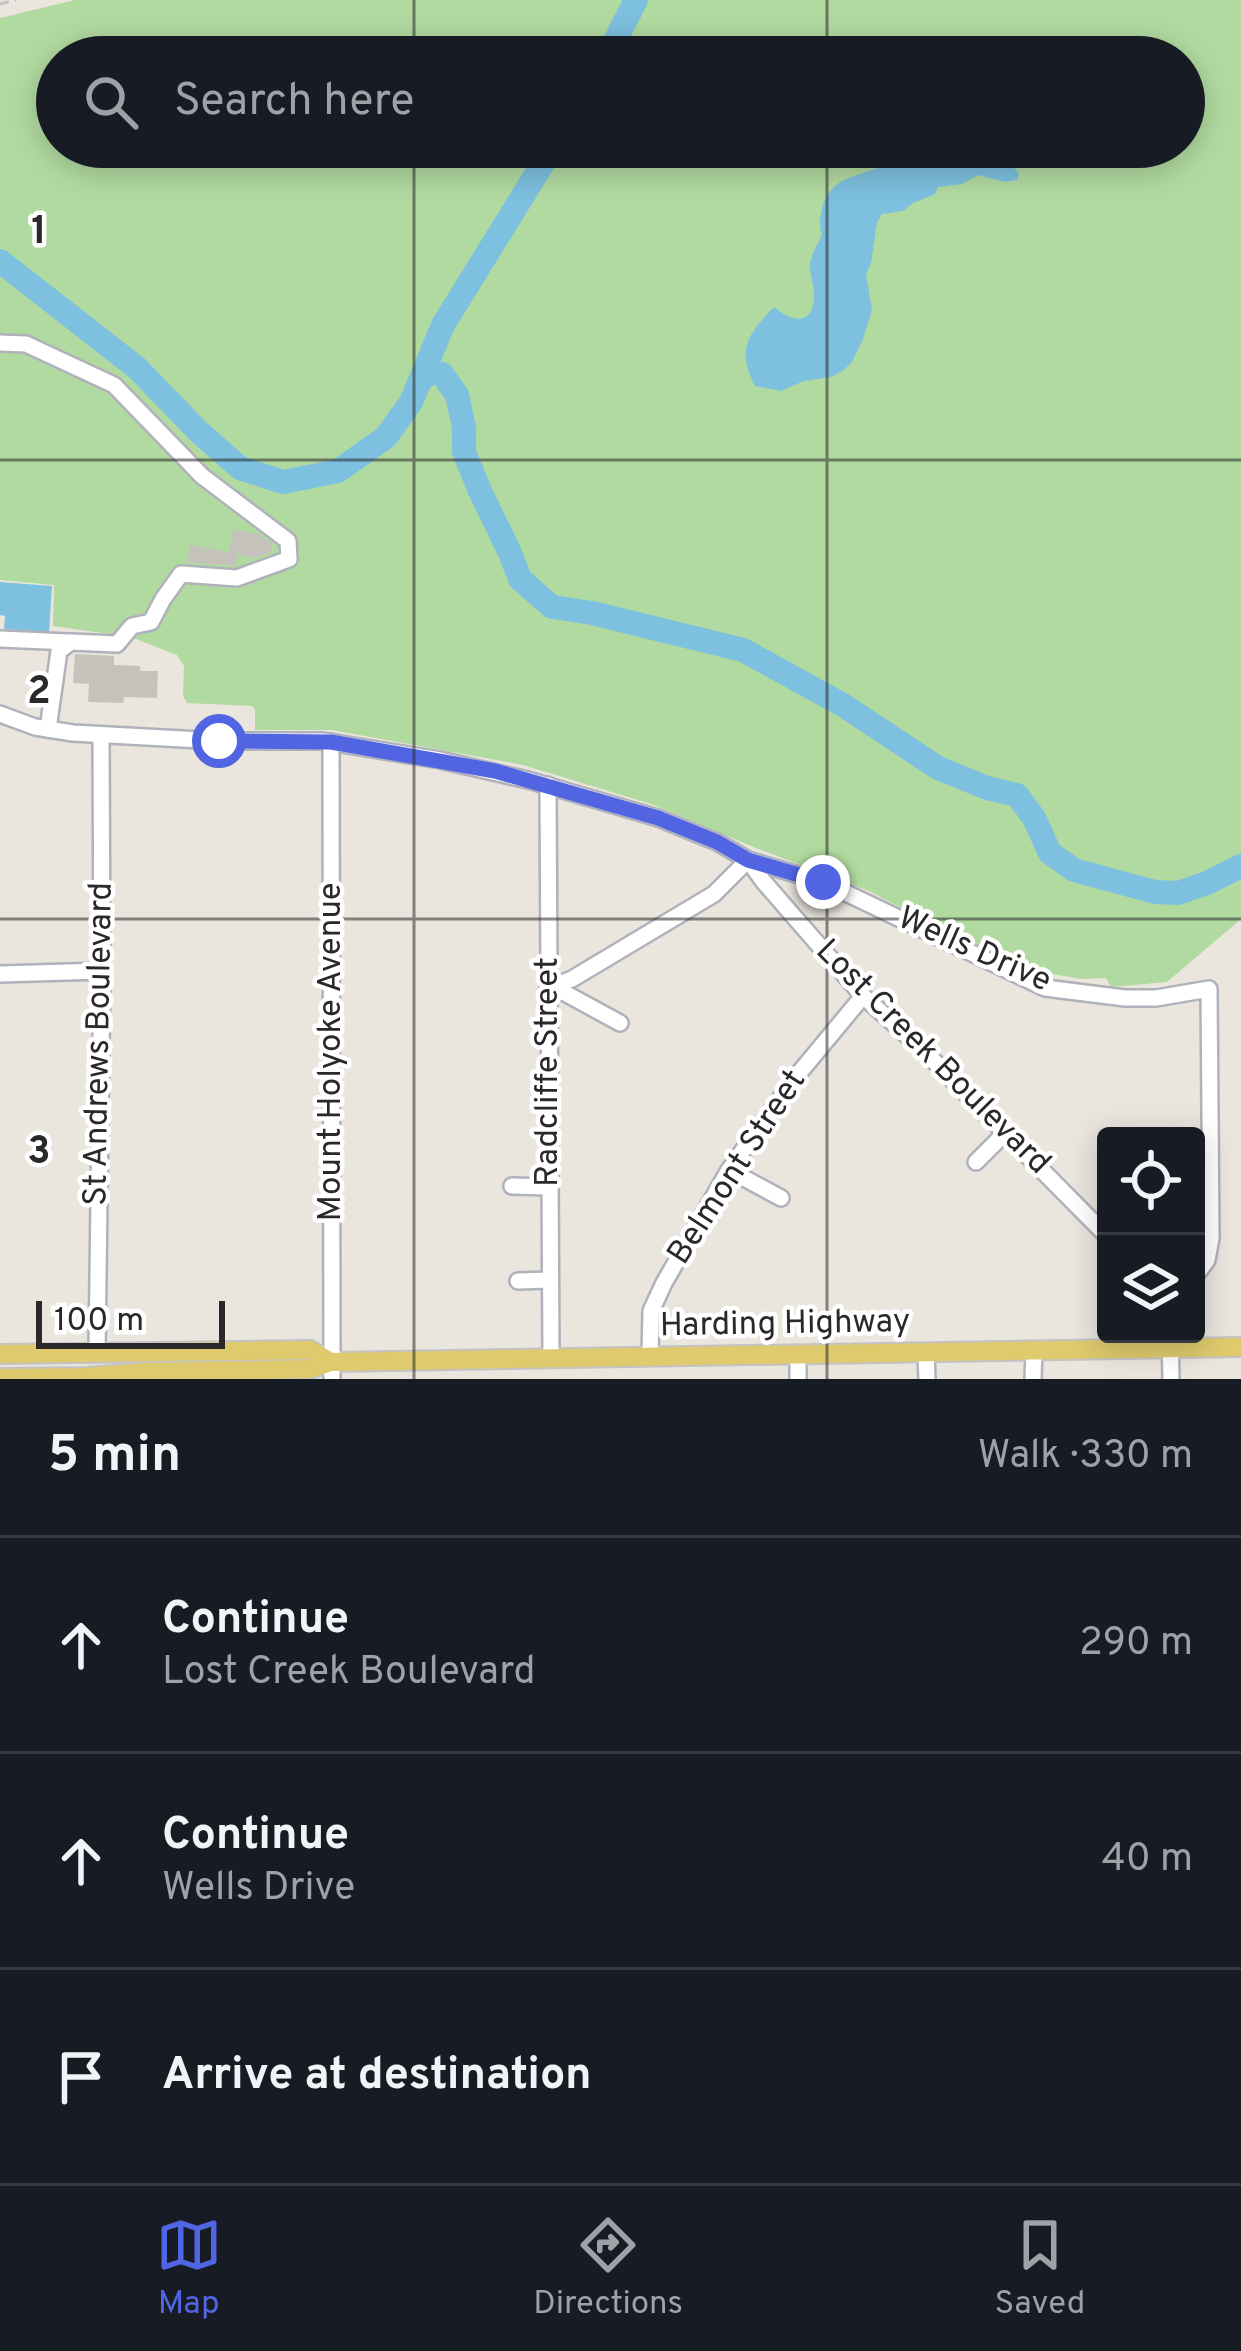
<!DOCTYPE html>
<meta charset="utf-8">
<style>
:root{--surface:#171b24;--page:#20242c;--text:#f1f3f6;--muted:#9ea1a6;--line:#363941;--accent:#5165e3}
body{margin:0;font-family:Overpass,sans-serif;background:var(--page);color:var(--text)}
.controls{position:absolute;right:36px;bottom:36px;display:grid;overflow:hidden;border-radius:12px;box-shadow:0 6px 30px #0003}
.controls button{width:108px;height:108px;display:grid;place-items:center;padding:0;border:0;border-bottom:3px solid var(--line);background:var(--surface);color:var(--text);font:60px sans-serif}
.scale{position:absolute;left:36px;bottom:30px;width:189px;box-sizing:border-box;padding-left:12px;border:6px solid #292929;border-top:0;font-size:33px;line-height:42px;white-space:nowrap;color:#292929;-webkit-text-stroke:9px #fff;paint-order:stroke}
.stop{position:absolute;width:36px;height:36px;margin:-27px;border:9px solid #5165e3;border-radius:50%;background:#fff}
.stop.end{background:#5165e3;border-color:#fff;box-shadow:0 3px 12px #0008}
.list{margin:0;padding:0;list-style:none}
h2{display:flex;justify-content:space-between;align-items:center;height:156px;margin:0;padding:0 48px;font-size:51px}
h2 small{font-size:39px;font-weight:400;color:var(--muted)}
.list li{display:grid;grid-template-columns:78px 1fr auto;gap:36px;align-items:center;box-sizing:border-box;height:216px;padding:0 48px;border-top:3px solid var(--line)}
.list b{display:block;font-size:45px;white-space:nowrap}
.list p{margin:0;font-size:39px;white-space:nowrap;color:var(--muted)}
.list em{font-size:39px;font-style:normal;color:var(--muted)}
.icon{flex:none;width:66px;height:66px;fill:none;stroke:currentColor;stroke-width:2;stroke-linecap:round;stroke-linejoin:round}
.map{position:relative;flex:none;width:1241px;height:1379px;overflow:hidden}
.search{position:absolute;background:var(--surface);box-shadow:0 6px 30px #0003;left:36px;right:36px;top:36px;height:132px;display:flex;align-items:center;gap:30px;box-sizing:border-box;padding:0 42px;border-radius:66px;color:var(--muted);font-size:45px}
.sheet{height:804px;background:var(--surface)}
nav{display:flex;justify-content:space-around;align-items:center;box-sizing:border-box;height:168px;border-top:3px solid var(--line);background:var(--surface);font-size:33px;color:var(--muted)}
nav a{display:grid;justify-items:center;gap:6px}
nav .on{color:var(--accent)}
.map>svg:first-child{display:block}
.green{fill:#b1daa0;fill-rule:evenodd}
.water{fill:#7dc0df}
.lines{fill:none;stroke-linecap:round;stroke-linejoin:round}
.river{stroke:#7dc0df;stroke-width:24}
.building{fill:#c5c2bc}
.minor-casing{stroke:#b0b2bb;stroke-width:20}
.major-casing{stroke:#c3c3c3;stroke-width:22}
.path{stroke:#c3c3c3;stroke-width:3;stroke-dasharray:9 6;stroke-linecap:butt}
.minor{stroke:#fff;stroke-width:15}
.major{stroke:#dfca6d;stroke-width:18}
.route{stroke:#5165e3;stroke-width:15}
.grid{fill:none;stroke:#292929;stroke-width:3;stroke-opacity:0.55}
.labels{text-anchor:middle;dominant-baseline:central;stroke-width:9;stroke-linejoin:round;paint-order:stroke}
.street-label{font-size:33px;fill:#292929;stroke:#fff}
.grid-label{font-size:39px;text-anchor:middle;font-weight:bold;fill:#292929;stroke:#fff;stroke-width:9;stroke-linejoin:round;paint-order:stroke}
</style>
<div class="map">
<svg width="1241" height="1379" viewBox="0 0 1241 1379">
<rect width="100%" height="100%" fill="#eae5dd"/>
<!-- green -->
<path class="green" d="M75,0h1166v919l-74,63 -56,5 -5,-9 -25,1 -34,-6 -68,-24 -110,-58 -113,-43 -102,-43 -131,-40 -191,-35h-77v-20l-3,-4 -65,-3 -4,-7 1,-30 -7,-11 -46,-18 -78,-11 1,-41 -54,-5v-562zM57,57h1127v90h-1127z"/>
<!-- water -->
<g class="water">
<path d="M893,147h114l6,19 6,8 -2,6 -12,2 -27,-7 -16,9 -24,3 -3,7 -22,9 -10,8 -21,3 -5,8 -6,41 -5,11 6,36 -9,29 -11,23 -8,8 -13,7 -27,4 -23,10 -26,-5c-19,-37 -7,-52 19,-79 18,16 41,19 40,-13 0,-10 -5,-21 -4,-30 1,-9 8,-20 12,-29 -5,-14 0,-37 12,-48 11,-11 34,-14 48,-21l4,-12z"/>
<polygon points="0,582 52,586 49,632 4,629 5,616 0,615"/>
</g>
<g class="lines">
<!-- river -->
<g class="river">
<polyline points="607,57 636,0"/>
<polyline points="0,261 137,368 199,432 240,468 283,482 338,471 386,437 411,402 443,325 553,147"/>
<polyline points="421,380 430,372 442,374 457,395 464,427 464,452 480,491 510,553 520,579 552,607 592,613 743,650 843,705 938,768 987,788 1017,795 1034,818 1050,853 1074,870 1155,892 1178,893 1207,883 1241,866"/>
</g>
</g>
<!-- building -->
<g class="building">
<polygon points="233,529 259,534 272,544 270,553 256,558 238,555 235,566 187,562 190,545 229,552"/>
<polygon points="75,654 114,656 114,665 140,666 140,671 158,671 157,698 124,697 123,703 88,702 89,684 73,683"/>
</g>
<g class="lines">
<defs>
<g id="minor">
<polyline points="0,343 26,344 114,385 202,476 288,541 289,559 237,578 181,574 163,599 151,622 132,626 117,644 71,642 59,651 48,729"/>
<polyline points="0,639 69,642"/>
<polyline points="0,714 35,727 73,733 219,741 323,741 440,760 528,780 658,818 717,842 748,860 763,881 863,996 920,1047 1106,1235"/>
<polyline points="331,742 332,1379"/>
<polyline points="548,785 551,1359"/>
<polyline points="0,974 102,971"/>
<polyline points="552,986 620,1023"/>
<polyline points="548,988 572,979 714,894 748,860 823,882 1045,988 1125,998 1156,998 1209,989 1211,1238 1207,1260 1196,1275"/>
<polyline points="976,1162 1005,1133"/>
<polyline points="729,1170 781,1198"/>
<polyline points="512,1186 549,1187"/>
<polyline points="518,1281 550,1280"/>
<polyline points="1170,1334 1171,1379"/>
<polyline points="97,1352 102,971 101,736"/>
<polyline points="926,1353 927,1379"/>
<polyline points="650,1357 651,1311 664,1283 729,1170 795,1078 863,996"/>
<polyline points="798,1379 798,1355"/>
<polyline points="1033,1379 1034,1350"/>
</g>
<g id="major">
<polyline points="0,1354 310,1350 331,1362"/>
<polyline points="0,1378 86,1377 145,1372 310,1369 331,1362 1241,1347"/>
</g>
</defs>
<!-- minor casing -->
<use href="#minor" class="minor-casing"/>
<!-- major casing -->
<use href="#major" class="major-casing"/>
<!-- path -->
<polyline class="path" points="0,4 16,0"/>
<!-- minor -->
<use href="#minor" class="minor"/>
<!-- major -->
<use href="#major" class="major"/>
</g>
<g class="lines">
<!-- route -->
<polyline class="route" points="219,741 331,742 495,771 658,818 717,842 748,860 823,882"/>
</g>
<!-- grid -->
<path class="grid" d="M414,0v57M827,0v57M414,147v1232M827,147v1232M0,460h1241M0,919h1241"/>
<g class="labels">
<!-- street labels -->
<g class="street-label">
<text transform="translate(974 951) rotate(24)">Wells Drive</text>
<text transform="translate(100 1044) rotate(-89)">St Andrews Boulevard</text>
<text transform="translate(332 1052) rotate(-90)">Mount Holyoke Avenue</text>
<text transform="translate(932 1058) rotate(45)">Lost Creek Boulevard</text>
<text transform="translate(549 1072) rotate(-90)">Radcliffe Street</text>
<text transform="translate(738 1168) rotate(-57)">Belmont Street</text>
<text transform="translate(785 1325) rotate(-1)">Harding Highway</text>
</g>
</g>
<g class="grid-label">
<text x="39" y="243">1</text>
<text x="39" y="703">2</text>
<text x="39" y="1163">3</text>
</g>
</svg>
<div class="controls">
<button><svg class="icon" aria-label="locate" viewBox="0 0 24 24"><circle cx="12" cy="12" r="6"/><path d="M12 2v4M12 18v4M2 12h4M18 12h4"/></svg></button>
<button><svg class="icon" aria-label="layers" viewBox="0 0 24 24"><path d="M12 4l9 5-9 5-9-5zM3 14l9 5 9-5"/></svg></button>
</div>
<div class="scale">100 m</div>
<div class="stop" style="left:219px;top:741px"></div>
<div class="stop end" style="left:823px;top:882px"></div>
<div class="search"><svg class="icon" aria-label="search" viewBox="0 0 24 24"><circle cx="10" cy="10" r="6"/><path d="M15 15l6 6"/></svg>Search here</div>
</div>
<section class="sheet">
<h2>5 min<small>Walk · 330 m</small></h2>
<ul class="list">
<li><svg class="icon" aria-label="ahead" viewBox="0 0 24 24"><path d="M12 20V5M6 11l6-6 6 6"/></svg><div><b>Continue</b><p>Lost Creek Boulevard</p></div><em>290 m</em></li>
<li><svg class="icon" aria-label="ahead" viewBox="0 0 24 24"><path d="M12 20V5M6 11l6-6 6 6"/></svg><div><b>Continue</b><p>Wells Drive</p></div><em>40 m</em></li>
<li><svg class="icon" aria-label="arrive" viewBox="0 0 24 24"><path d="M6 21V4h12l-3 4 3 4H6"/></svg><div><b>Arrive at destination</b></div></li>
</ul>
</section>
<nav>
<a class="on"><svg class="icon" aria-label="map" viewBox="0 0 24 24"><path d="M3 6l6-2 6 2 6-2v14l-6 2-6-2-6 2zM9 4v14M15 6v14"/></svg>Map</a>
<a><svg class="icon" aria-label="directions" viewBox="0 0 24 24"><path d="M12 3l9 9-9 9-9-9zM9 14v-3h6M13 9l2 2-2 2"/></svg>Directions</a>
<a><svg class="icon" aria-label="saved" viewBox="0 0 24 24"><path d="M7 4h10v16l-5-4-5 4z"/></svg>Saved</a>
</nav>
